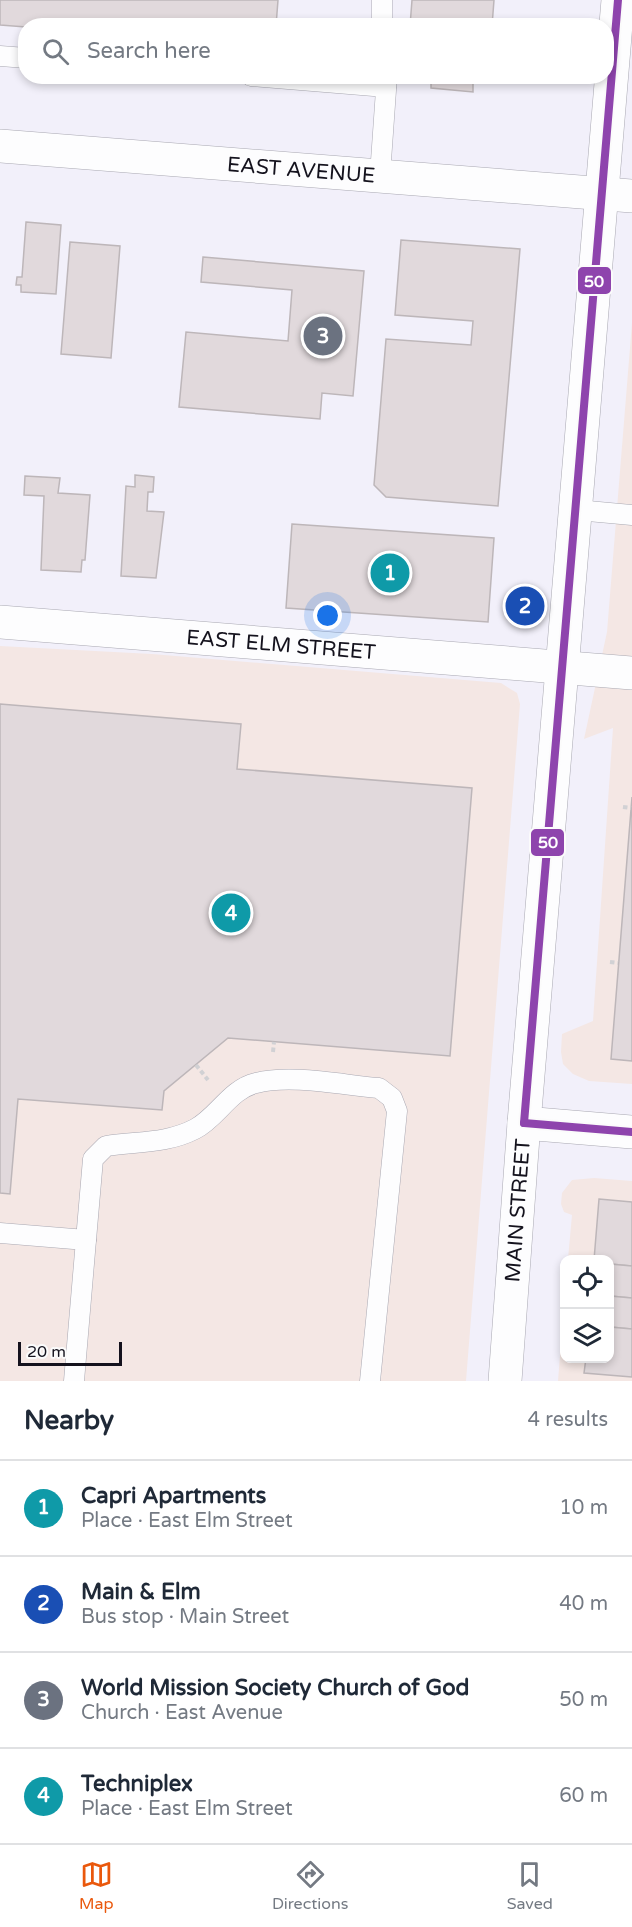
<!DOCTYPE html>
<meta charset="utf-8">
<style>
:root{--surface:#fff;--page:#f6f6f7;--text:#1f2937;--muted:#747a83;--line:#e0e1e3;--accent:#ea580c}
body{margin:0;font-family:"Varela Round",sans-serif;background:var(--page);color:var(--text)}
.controls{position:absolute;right:18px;bottom:18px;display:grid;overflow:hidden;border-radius:12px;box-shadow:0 3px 9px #0003}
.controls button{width:54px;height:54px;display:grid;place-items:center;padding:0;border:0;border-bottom:2px solid var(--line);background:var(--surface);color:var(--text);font:30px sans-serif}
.scale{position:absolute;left:18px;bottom:15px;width:104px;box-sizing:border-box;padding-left:6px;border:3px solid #14121d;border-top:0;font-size:16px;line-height:21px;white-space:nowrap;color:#14121d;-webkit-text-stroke:4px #fbfbfb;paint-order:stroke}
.you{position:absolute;left:328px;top:616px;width:21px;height:21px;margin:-15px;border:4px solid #fff;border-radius:50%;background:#1a73e8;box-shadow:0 0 0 9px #1a73e833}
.badge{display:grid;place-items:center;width:39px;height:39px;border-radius:50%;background:var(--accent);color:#fff;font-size:20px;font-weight:700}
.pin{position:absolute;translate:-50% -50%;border:3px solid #fff;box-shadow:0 2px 6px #0006}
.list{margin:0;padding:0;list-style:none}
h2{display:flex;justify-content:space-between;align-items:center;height:78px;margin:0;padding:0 24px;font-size:26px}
h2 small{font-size:20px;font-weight:400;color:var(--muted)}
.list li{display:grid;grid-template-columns:39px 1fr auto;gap:18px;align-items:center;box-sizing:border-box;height:96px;padding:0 24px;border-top:2px solid var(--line)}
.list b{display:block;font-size:22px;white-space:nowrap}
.list p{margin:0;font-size:20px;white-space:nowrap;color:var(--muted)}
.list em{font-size:20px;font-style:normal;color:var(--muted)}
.icon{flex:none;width:33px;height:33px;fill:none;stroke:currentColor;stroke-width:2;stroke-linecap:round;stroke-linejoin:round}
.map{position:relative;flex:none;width:632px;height:1381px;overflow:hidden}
.search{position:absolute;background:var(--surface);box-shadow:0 3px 9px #0003;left:18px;right:18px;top:18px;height:66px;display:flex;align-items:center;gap:15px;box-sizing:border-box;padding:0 21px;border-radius:24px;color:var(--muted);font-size:22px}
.sheet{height:462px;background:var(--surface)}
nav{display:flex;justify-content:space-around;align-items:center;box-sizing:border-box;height:84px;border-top:2px solid var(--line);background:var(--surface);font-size:16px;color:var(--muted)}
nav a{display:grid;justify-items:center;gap:3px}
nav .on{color:var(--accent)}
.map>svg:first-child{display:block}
.commercial{fill:#f4e7e4}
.building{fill:#e1d9dc;stroke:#bdb6b9;stroke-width:1.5}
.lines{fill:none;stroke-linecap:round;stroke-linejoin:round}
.lane-casing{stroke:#a9a8b2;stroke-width:21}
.street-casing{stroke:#a9a8b2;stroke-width:34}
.secondary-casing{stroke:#a9a8b2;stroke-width:34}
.path{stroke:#d1d1d4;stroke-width:4;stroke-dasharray:4.5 3;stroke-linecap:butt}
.lane{stroke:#fdfdfe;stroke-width:20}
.street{stroke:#fdfdfe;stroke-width:33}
.secondary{stroke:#fdfdfe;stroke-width:33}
.bus-1-casing{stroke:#fbfbfb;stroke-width:12}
.bus-1{stroke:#8e44ad;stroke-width:8}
.labels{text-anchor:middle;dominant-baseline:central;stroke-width:6;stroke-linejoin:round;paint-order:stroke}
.street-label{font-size:21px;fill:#14121d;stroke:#fbfbfb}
.line-badge{stroke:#fbfbfb;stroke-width:2}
.badge-label{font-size:16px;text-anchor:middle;font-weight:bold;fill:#fff}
</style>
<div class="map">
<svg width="632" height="1381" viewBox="0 0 632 1381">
<rect width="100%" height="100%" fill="#f2f0fa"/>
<!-- commercial -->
<g class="commercial">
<polygon points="632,323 632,1084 589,1081 573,1074 563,1064 561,1052 562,1034 593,1021 613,728 584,739 607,632"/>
<polygon points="0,646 152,654 501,683 517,693 520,704 466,1381 0,1381"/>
<polygon points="594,1178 632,1181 632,1381 558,1381 564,1305 564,1358 610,1358 610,1260 568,1259 572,1215 564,1212 561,1204 562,1193 572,1180"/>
</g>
<!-- building -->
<g class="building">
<polygon points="0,0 278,0 276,26 26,27 0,25"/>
<polygon points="412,0 494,0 492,26 410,26"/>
<polygon points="488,76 488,80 473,79 473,92 431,88 431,76"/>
<polygon points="26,222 61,225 56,294 21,292 21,285 16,285 17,277 22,277"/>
<polygon points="401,240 520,249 498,506 386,497 374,485 386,339 471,345 473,321 395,315"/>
<polygon points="70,242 120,246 111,358 61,354"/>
<polygon points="203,257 364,271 353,396 322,393 320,419 179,407 186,332 288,341 292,290 201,282"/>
<polygon points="135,475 154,477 153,492 148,492 147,511 164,512 156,578 121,576 126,486 135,487"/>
<polygon points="25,476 60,478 58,493 90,495 85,560 82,560 81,572 41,570 44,496 24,495"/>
<polygon points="292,524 494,538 488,622 286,608"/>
<polygon points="0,704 241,724 237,769 472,788 450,1056 228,1038 164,1091 162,1110 18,1099 10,1194 0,1193"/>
<polygon points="632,797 632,1061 611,1059"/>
<polygon points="599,1199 632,1202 632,1266 610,1264 610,1260 594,1260"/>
<polygon points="610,1264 632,1266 632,1298 610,1296"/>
<polygon points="610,1296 632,1298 632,1329 610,1327"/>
<polygon points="610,1327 632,1329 632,1377 584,1373 586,1358 610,1358"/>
</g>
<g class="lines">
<defs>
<g id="lane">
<polyline points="382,0 382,26"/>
<polyline points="0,56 26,58"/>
<polyline points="251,76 386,87"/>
<polyline points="380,175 387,76"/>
<polyline points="577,510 632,515"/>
<path d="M0,1233l86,7 7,-81 13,-13c31,-5 60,-2 89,-17 22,-11 35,-40 61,-46 35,-9 86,2 123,5l13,10 5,13 -27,270"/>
<polyline points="74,1381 86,1240"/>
</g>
<g id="street">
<path id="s1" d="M0,146l632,50"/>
<path id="s2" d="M0,622l632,51"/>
<path id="s3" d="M505,1381l19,-258"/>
</g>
<polyline id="secondary" points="618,0 524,1123 632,1132"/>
</defs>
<!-- lane casing -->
<use href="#lane" class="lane-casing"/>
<!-- street casing -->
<use href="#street" class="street-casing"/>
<!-- secondary casing -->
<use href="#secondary" class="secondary-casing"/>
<!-- path -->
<g class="path">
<polyline points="623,807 631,808"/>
<polyline points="610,962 618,963"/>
<polyline points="273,1052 274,1042"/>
<polyline points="196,1065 208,1080"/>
</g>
<!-- lane -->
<use href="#lane" class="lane"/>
<!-- street -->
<use href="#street" class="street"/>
<!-- secondary -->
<use href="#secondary" class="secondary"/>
<defs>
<g id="bus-1">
<polyline points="524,1123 618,0"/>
<polyline points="524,1123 632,1132"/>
</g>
</defs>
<!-- bus-1 casing -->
<use href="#bus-1" class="bus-1-casing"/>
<!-- bus-1 -->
<use href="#bus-1" class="bus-1"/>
</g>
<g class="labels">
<!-- street labels -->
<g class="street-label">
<text stroke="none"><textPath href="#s1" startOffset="302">EAST AVENUE</textPath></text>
<text stroke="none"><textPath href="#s2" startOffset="282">EAST ELM STREET</textPath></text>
<text stroke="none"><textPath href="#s3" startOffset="171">MAIN STREET</textPath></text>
</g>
</g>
<g class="line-badge">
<rect x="577" y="266" width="35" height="29" rx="6" fill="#8e44ad"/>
<rect x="530" y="828" width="35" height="29" rx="6" fill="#8e44ad"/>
</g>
<g class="badge-label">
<text x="594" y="287">50</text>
<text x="548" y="848">50</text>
</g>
</svg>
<div class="controls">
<button><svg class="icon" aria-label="locate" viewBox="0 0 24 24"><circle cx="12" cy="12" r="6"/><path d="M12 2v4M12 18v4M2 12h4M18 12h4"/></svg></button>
<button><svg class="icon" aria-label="layers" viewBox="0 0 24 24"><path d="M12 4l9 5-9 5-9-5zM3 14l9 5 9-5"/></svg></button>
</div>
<div class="scale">20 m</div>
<div class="you"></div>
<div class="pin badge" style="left:390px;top:573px;background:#0f9aa8">1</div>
<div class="pin badge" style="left:525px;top:606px;background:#1a4fb4">2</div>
<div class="pin badge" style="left:323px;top:336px;background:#6b7280">3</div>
<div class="pin badge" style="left:231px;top:913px;background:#0f9aa8">4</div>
<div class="search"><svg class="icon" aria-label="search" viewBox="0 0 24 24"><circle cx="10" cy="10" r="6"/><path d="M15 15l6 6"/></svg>Search here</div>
</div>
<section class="sheet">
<h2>Nearby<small>4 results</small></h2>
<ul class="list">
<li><span class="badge" style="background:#0f9aa8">1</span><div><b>Capri Apartments</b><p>Place · East Elm Street</p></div><em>10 m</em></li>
<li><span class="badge" style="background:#1a4fb4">2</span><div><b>Main &amp; Elm</b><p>Bus stop · Main Street</p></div><em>40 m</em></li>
<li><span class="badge" style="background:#6b7280">3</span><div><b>World Mission Society Church of God</b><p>Church · East Avenue</p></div><em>50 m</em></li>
<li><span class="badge" style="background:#0f9aa8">4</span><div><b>Techniplex</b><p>Place · East Elm Street</p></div><em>60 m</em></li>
</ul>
</section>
<nav>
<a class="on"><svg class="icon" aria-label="map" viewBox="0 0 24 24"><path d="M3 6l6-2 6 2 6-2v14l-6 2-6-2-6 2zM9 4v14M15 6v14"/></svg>Map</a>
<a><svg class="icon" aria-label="directions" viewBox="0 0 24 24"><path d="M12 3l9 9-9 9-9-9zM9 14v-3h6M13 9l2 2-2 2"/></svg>Directions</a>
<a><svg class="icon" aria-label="saved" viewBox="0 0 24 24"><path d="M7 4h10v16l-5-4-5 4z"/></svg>Saved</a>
</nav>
